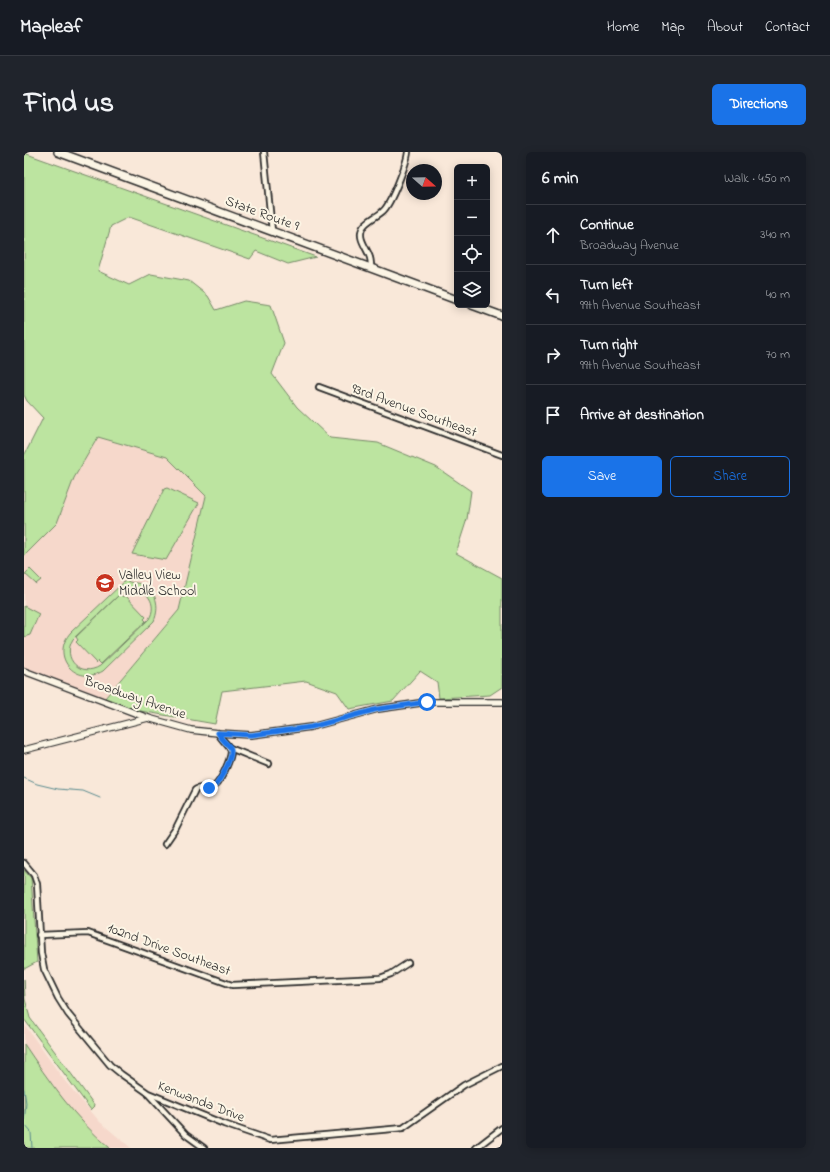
<!DOCTYPE html>
<meta charset="utf-8">
<style>
:root{--surface:#171b24;--page:#20242c;--text:#f1f3f6;--muted:#9ea1a6;--line:#363941;--accent:#1a73e8}
body{margin:0;font-family:"Indie Flower",sans-serif;background:var(--page);color:var(--text)}
.controls{position:absolute;right:12px;top:12px;display:grid;overflow:hidden;border-radius:6px;box-shadow:0 2px 10px #0003}
.controls button{width:36px;height:36px;display:grid;place-items:center;padding:0;border:0;border-bottom:1px solid var(--line);background:var(--surface);color:var(--text);font:20px sans-serif}
.compass{position:absolute;left:382px;top:12px;width:36px;height:36px;border-radius:50%;background:var(--surface);box-shadow:0 2px 10px #0003;rotate:110deg}
.stop{position:absolute;width:12px;height:12px;margin:-9px;border:3px solid #1a73e8;border-radius:50%;background:#fff}
.stop.end{background:#1a73e8;border-color:#fff;box-shadow:0 1px 4px #0008}
.list{margin:0;padding:0;list-style:none}
h2{display:flex;justify-content:space-between;align-items:center;height:52px;margin:0;padding:0 16px;font-size:17px}
h2 small{font-size:13px;font-weight:400;color:var(--muted)}
.list li{display:grid;grid-template-columns:26px 1fr auto;gap:12px;align-items:center;box-sizing:border-box;height:60px;padding:0 16px;border-top:1px solid var(--line)}
.list b{display:block;font-size:15px;white-space:nowrap}
.list p{margin:0;font-size:13px;white-space:nowrap;color:var(--muted)}
.list em{font-size:13px;font-style:normal;color:var(--muted)}
.actions{display:flex;gap:8px;padding:12px 16px}
.actions a{flex:1;padding:9px 0;border:1px solid var(--accent);border-radius:6px;text-align:center;font-size:14px;color:var(--accent)}
.actions .main{background:var(--accent);color:#fff}
.icon{flex:none;width:22px;height:22px;fill:none;stroke:currentColor;stroke-width:2;stroke-linecap:round;stroke-linejoin:round}
.map{position:relative;flex:none;width:478px;height:996px;overflow:hidden;border-radius:6px}
header{display:flex;align-items:center;gap:24px;box-sizing:border-box;height:56px;padding:0 20px;background:var(--surface);border-bottom:1px solid var(--line)}
header strong{font-size:19px}
nav{display:flex;gap:22px;margin-inline-start:auto;font-size:14px}
.intro{display:flex;align-items:center;justify-content:space-between;box-sizing:border-box;height:96px;padding:0 24px}
h1{margin:0;font-size:28px}
.button{padding:10px 18px;border-radius:6px;background:var(--accent);color:#fff;font-size:14px;font-weight:700}
main{display:flex;gap:24px;padding:0 24px}
aside{flex:1;background:var(--surface);border-radius:6px;box-shadow:0 2px 10px #0003}
.map>svg:first-child{display:block}
.built{fill:#f6d8cb}
.green{fill:#bce4a0;stroke:#748866;fill-rule:evenodd}
.lines{fill:none;stroke-linecap:round;stroke-linejoin:round}
.stream{stroke:#598a8e;stroke-width:1}
.minor-casing{stroke:#2b2b2b;stroke-width:8}
.tertiary-casing{stroke:#2b2b2b;stroke-width:8}
.primary-casing{stroke:#2b2b2b;stroke-width:10}
.minor{stroke:#fcf5e5;stroke-width:4.5}
.tertiary{stroke:#fcf5e5;stroke-width:5.5}
.primary{stroke:#fcf5e5;stroke-width:7}
.route{stroke:#1a73e8;stroke-width:5}
.labels{text-anchor:middle;dominant-baseline:central;stroke-width:4;stroke-linejoin:round;paint-order:stroke}
.street-label{font-size:14px;fill:#2b2b2b;stroke:#fcf5e5}
.poi-label{font-size:14px;fill:#2b2b2b;stroke:#fcf5e5;text-anchor:start}
</style>
<header>
<strong>Mapleaf</strong>
<nav><a>Home</a><a>Map</a><a>About</a><a>Contact</a></nav>
</header>
<div class="intro"><h1>Find us</h1><a class="button">Directions</a></div>
<main>
<div class="map">
<svg width="478" height="996" viewBox="0 0 478 996">
<rect width="100%" height="100%" fill="#f9e8d9"/>
<filter id="ink" filterUnits="userSpaceOnUse"><feTurbulence type="fractalNoise" baseFrequency=".025" numOctaves="2"/><feDisplacementMap in="SourceGraphic" scale="8" xChannelSelector="R" yChannelSelector="G"/><feConvolveMatrix kernelMatrix="1 2 1 2 8 2 1 2 1" color-interpolation-filters="sRGB"/></filter>
<g filter="url(#ink)">
<!-- built -->
<g class="built">
<polygon points="74,285 144,305 182,344 155,458 81,546 0,515 0,404 33,371 50,326"/>
<polygon points="0,872 40,928 76,970 107,996 77,996 0,901"/>
</g>
<!-- green -->
<g class="green">
<polygon points="0,1 292,105 264,112 232,99 226,107 105,65 87,74 74,119 105,133 127,122 165,129 184,144 192,158 220,149 247,153 260,191 248,222 273,255 306,286 354,291 412,315 447,339 443,367 432,401 478,426 478,535 466,543 415,546 413,530 396,519 369,549 325,557 313,540 282,529 198,539 191,572 99,556 81,546 155,458 182,344 143,305 74,285 50,326 33,371 0,404 0,304 19,266 3,249 0,243"/>
<polygon points="143,336 175,351 142,408 108,402 140,337"/>
<polygon points="6,417 17,428 12,432 1,422"/>
<path d="M102,428c5,4 9,2 15,4 16,6 19,23 13,37l-51,50c-27,16 -54,-15 -32,-39zM106,437c17,-1 28,15 19,30l-49,47c-19,12 -39,-7 -27,-27l47,-45z"/>
<polygon points="96,442 99,445 101,443 122,465 120,467 122,469 77,512 74,509 72,511 52,490 54,488 52,485"/>
<polygon points="0,454 15,462 6,483 0,485"/>
<polygon points="0,718 7,726 13,810 0,817"/>
<polygon points="0,827 1,847 6,866 71,954 67,958 0,867"/>
<path d="M0,892c25,37 51,75 86,104h-86z"/>
</g>
<g class="lines">
<!-- stream -->
<g class="stream">
<polyline points="0,626 13,632 34,637 59,639 76,646"/>
<polyline points="0,937 2,951 0,971"/>
<polyline points="0,972 7,980 8,996"/>
</g>
<defs>
<g id="minor">
<polyline points="240,0 248,79"/>
<path d="M347,115c0,-4 0,-8 -2,-12 -3,-8 -11,-17 -7,-26 3,-8 15,-12 21,-18 8,-7 24,-48 25,-59"/>
<polyline points="295,235 478,303"/>
<polyline points="206,596 245,612"/>
<path d="M141,692l11,-16 19,-38c6,-4 12,0 18,-3 7,-3 18,-28 18,-36 -2,-6 -10,-11 -13,-18"/>
<polyline points="0,711 10,723 13,732 17,801 20,817 34,846 44,862 86,913 97,922 124,941 200,972 246,988 379,976 440,933 478,914"/>
<polyline points="15,783 64,781 208,833 356,826 367,822 384,811"/>
<polyline points="125,943 162,983 180,996"/>
<polyline points="452,996 478,976"/>
</g>
<g id="tertiary">
<polyline points="0,519 124,566 167,578 194,581 227,583 287,575 354,557 403,550 478,550"/>
<polyline points="0,598 124,566"/>
</g>
<g id="primary">
<polyline points="34,0 433,148"/>
<polyline points="448,153 478,164"/>
</g>
</defs>
<!-- minor casing -->
<use href="#minor" class="minor-casing"/>
<!-- tertiary casing -->
<use href="#tertiary" class="tertiary-casing"/>
<!-- primary casing -->
<use href="#primary" class="primary-casing"/>
<!-- minor -->
<use href="#minor" class="minor"/>
<!-- tertiary -->
<use href="#tertiary" class="tertiary"/>
<!-- primary -->
<use href="#primary" class="primary"/>
</g>
</g>
<g class="lines" filter="url(#ink)">
<!-- route -->
<path class="route" d="M185,636l6,-2 3,-4c4,-6 17,-28 12,-35 -5,-5 -9,-8 -12,-14l33,2 60,-8 67,-18 49,-7"/>
</g>
<!-- icons -->
<defs>
<symbol id="school-disc" viewBox="-11 -11 22 22"><circle r="9.5" fill="#c8321e" stroke="#fcf5e5"/><path d="M0-5L7-2L0 1L-7-2ZM-4 1L0 2.5L4 1V4Q0 6-4 4Z" fill="#fff"/></symbol>
</defs>
<g fill-rule="evenodd">
<use href="#school-disc" x="70" y="420" width="22" height="22"/>
</g>
<g class="labels">
<!-- street labels -->
<g class="street-label">
<text transform="translate(238 62) rotate(20)">State Route 9</text>
<text transform="translate(390 259) rotate(20)">93rd Avenue Southeast</text>
<text transform="translate(111 546) rotate(19)">Broadway Avenue</text>
<text transform="translate(145 798) rotate(20)">102nd Drive Southeast</text>
<text transform="translate(177 950) rotate(21)">Kenwanda Drive</text>
</g>
<!-- poi labels -->
<g class="poi-label">
<text x="95" y="423">Valley View<tspan x="95" dy="16">Middle School</tspan></text>
</g>
</g>
</svg>
<div class="controls">
<button>+</button>
<button>−</button>
<button><svg class="icon" aria-label="locate" viewBox="0 0 24 24"><circle cx="12" cy="12" r="6"/><path d="M12 2v4M12 18v4M2 12h4M18 12h4"/></svg></button>
<button><svg class="icon" aria-label="layers" viewBox="0 0 24 24"><path d="M12 4l9 5-9 5-9-5zM3 14l9 5 9-5"/></svg></button>
</div>
<svg class="compass" viewBox="-18 -18 36 36"><path d="M0-13l5 13h-10z" fill="#e53935"/><path d="M0 13l5-13h-10z" fill="#9ea1a6"/></svg>
<div class="stop" style="left:403px;top:550px"></div>
<div class="stop end" style="left:185px;top:636px"></div>
</div>
<aside>
<h2>6 min<small>Walk · 450 m</small></h2>
<ul class="list">
<li><svg class="icon" aria-label="ahead" viewBox="0 0 24 24"><path d="M12 20V5M6 11l6-6 6 6"/></svg><div><b>Continue</b><p>Broadway Avenue</p></div><em>340 m</em></li>
<li><svg class="icon" aria-label="left" viewBox="0 0 24 24"><path d="M17 20v-9H6M10 6l-5 5 5 5"/></svg><div><b>Turn left</b><p>99th Avenue Southeast</p></div><em>40 m</em></li>
<li><svg class="icon" aria-label="right" viewBox="0 0 24 24"><path d="M7 20v-9h11M14 6l5 5-5 5"/></svg><div><b>Turn right</b><p>99th Avenue Southeast</p></div><em>70 m</em></li>
<li><svg class="icon" aria-label="arrive" viewBox="0 0 24 24"><path d="M6 21V4h12l-3 4 3 4H6"/></svg><div><b>Arrive at destination</b></div></li>
</ul>
<div class="actions"><a class="main">Save</a><a>Share</a></div>
</aside>
</main>
